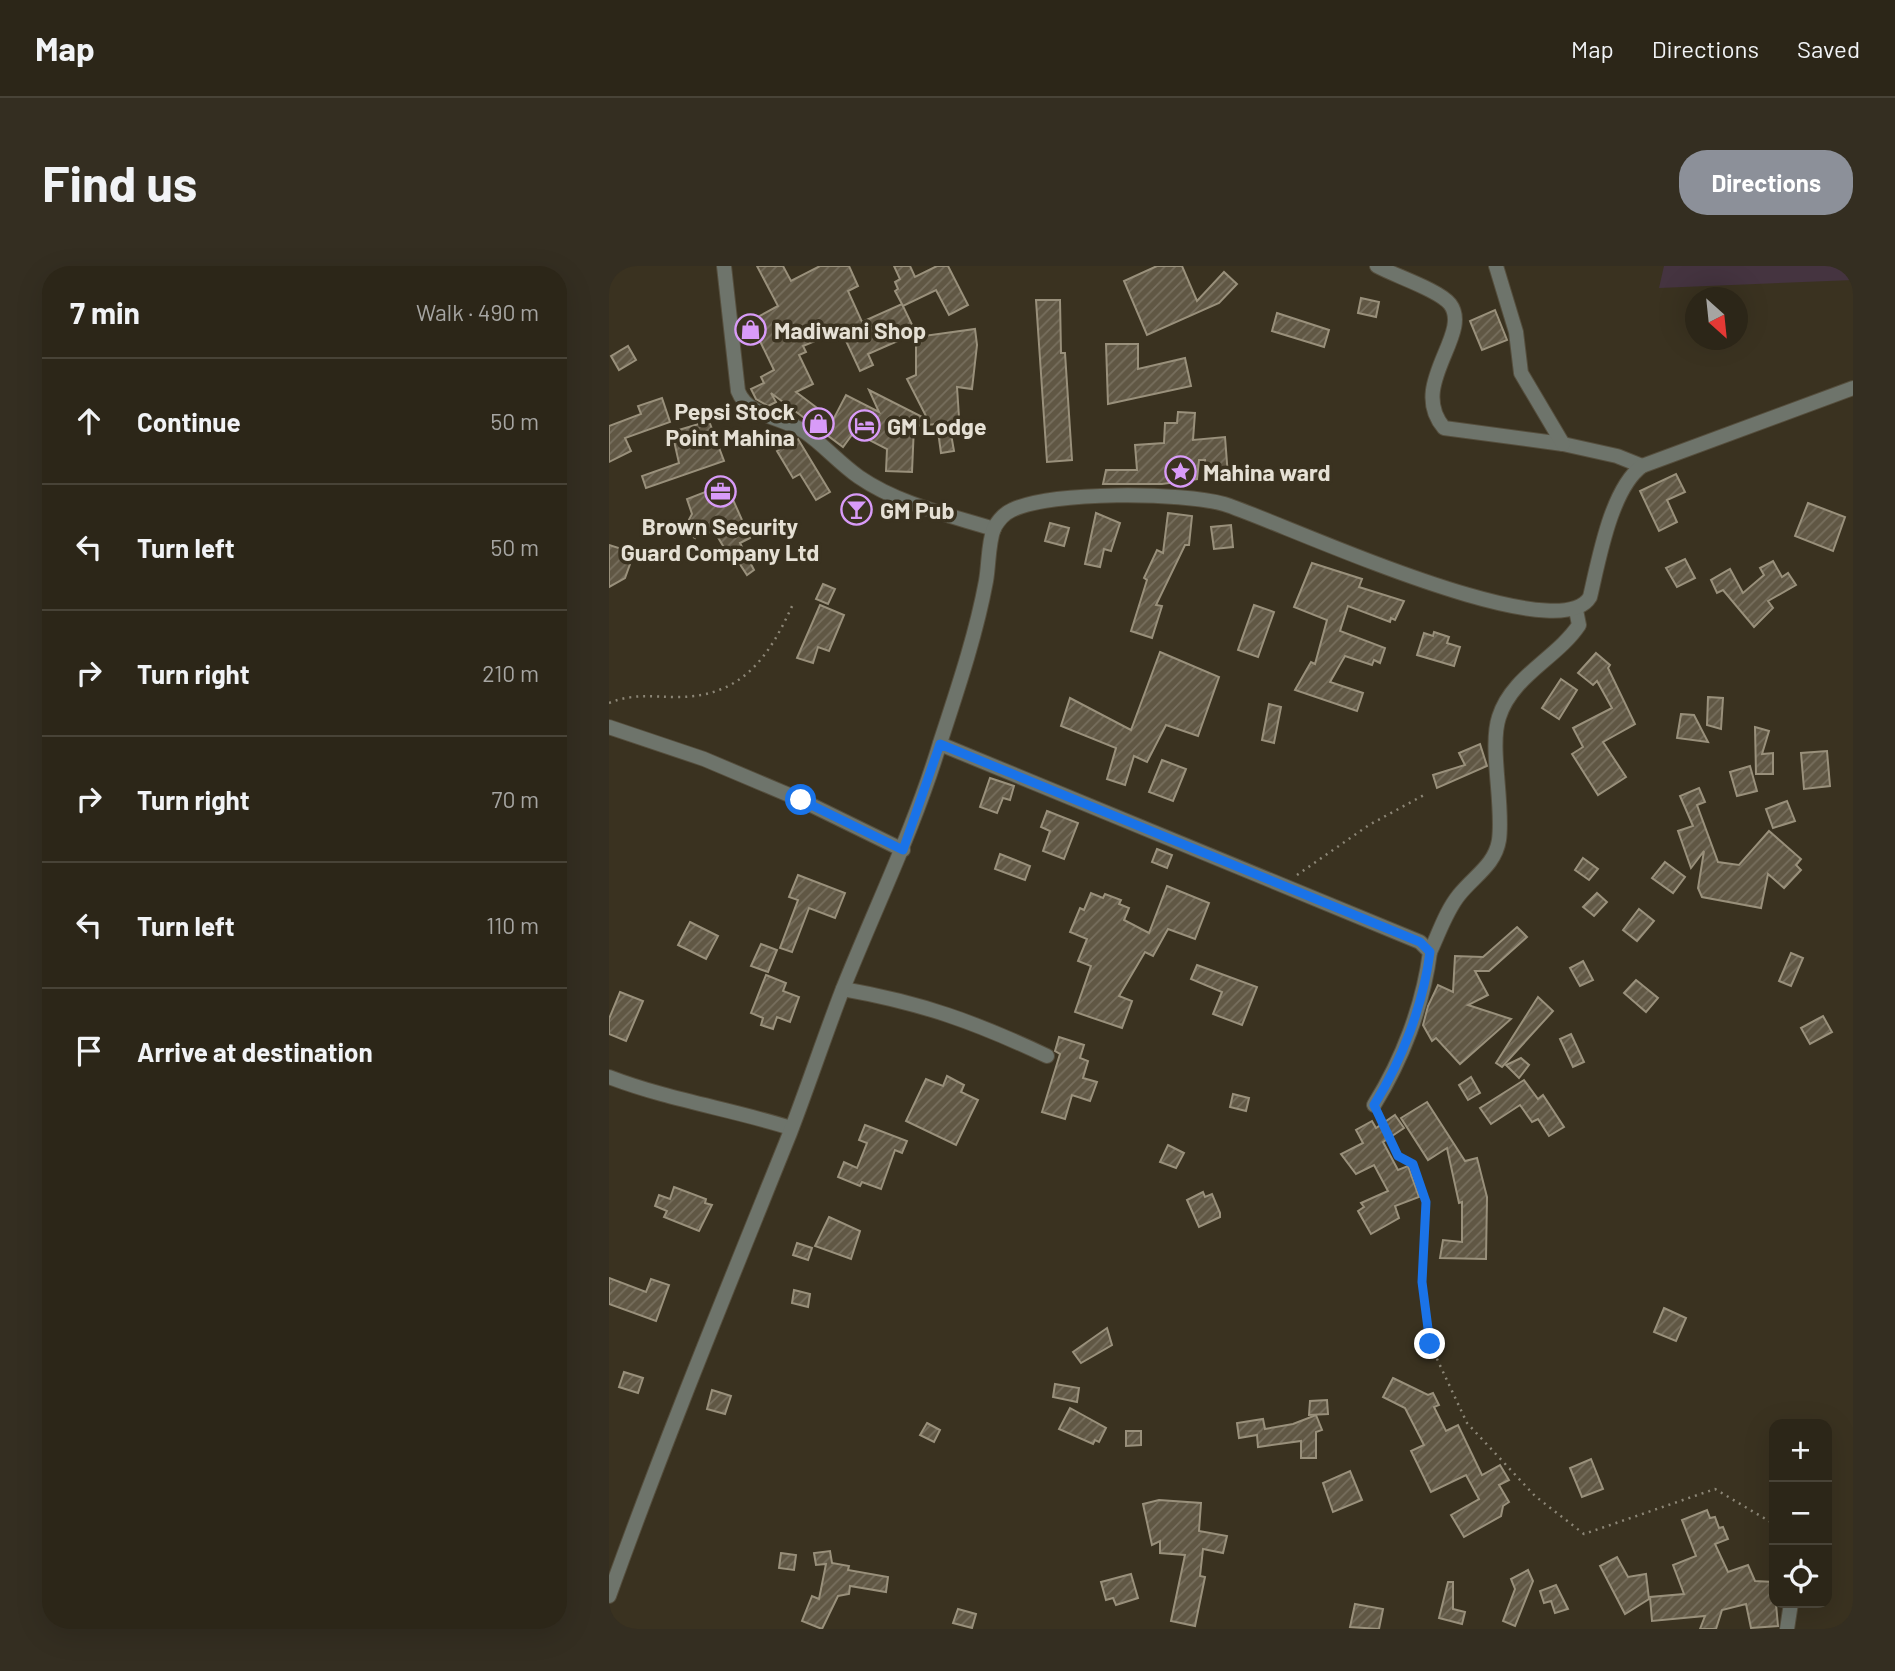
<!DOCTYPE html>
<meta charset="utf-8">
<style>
:root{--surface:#2c2618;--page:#342e21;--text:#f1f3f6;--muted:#a6a5a2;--line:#484337;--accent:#8c9099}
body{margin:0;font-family:Barlow,sans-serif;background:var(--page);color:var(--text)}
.controls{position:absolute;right:21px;bottom:21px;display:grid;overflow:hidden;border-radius:14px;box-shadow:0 7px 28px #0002}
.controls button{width:63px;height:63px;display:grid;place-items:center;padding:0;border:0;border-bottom:2px solid var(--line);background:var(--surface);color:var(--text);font:35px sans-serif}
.compass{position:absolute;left:1076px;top:21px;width:63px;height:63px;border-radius:50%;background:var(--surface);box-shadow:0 7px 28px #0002;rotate:153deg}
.stop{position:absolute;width:21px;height:21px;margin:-16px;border:5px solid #1a73e8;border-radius:50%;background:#fff}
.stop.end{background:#1a73e8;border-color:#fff;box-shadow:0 2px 7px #0008}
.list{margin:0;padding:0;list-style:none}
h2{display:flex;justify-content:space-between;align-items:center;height:91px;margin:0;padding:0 28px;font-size:30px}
h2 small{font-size:23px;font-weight:400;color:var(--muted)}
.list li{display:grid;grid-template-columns:46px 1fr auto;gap:21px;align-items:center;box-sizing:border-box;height:126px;padding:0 28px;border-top:2px solid var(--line)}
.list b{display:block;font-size:26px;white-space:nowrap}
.list em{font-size:23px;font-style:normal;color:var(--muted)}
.icon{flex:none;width:38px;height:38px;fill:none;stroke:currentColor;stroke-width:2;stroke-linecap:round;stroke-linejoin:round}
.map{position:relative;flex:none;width:1244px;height:1363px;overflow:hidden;border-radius:28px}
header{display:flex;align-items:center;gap:42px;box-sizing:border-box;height:98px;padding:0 35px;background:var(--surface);border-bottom:2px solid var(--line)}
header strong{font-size:33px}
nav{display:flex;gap:38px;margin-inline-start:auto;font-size:24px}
.intro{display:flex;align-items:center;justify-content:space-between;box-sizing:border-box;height:168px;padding:0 42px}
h1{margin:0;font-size:49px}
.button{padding:18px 32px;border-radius:28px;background:var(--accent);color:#fff;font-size:24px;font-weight:700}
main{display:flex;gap:42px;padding:0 42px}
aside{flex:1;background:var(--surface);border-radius:28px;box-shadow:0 7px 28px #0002}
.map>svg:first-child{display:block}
.education{fill:#453440}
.building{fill:url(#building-hatch);stroke:#99907b;stroke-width:2}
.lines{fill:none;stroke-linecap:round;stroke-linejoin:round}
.minor-casing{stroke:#554e3d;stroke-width:16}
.path{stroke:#8c8676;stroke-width:2.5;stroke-dasharray:2 5;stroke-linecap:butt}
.minor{stroke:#6e746b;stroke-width:14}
.route{stroke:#1a73e8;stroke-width:9}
.labels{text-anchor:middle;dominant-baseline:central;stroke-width:7;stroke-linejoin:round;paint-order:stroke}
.poi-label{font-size:23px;font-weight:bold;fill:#e5e0d4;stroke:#3a3220;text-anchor:start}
</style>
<header>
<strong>Map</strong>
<nav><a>Map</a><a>Directions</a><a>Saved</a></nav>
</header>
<div class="intro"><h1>Find us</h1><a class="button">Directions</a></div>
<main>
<aside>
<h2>7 min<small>Walk · 490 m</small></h2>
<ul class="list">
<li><svg class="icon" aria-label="ahead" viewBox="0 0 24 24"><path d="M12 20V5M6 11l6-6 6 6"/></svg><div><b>Continue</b></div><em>50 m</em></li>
<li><svg class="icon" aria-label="left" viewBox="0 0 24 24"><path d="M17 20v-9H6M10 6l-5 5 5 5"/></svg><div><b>Turn left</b></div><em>50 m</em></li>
<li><svg class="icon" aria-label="right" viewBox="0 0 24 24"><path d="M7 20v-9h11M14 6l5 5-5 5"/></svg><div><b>Turn right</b></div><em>210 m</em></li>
<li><svg class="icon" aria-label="right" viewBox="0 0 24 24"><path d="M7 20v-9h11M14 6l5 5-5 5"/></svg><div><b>Turn right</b></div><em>70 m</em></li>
<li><svg class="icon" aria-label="left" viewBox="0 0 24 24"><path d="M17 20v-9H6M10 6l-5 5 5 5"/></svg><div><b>Turn left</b></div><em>110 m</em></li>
<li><svg class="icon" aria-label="arrive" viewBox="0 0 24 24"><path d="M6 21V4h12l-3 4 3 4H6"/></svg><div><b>Arrive at destination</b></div></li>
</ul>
</aside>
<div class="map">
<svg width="1244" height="1363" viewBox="0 0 1244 1363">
<defs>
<pattern id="building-hatch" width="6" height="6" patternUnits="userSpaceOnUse" patternTransform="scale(1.75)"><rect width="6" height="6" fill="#605744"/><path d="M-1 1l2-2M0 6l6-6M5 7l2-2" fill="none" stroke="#776f5e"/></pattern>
</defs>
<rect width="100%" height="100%" fill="#3a3220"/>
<!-- education -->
<polygon class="education" points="1055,0 1244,0 1244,14 1050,22"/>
<!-- building -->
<g class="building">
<polygon points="148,0 174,0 182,15 211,0 240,0 249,20 239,25 253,56 293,38 307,67 259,88 264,99 251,105 232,64 194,80 197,86 190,89 204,118 187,126 224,154 237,129 270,146 260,124 319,154 298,113 307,109 307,71 366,63 368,79 363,123 348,121 351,166 342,168 345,185 332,187 328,158 305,160 303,206 277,205 278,183 245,166 234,181 162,127 167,136 159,140 147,133 142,123 155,117 152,111 165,104 148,69 143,71 136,58 169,40"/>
<polygon points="285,0 301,0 306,11 328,0 339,0 359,39 340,49 327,24 294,40 286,25 289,23 286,16 291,13"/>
<polygon points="548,0 573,0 588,35 615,6 628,18 610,37 538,69 515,15"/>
<polygon points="752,32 770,36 767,51 749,47"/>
<polygon points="427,34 451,34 452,87 456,87 463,194 438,196"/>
<polygon points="886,44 898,74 873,84 861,55"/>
<polygon points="668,47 720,64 715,81 663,65"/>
<polygon points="497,78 529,78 529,103 576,92 582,120 499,138"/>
<polygon points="19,80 27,94 10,104 2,90"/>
<polygon points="53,132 61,156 16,172 22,185 0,196 0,160 32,148 29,140"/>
<polygon points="569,146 586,147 584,174 616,171 619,210 598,212 596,194 590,194 588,213 553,218 494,218 497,204 528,204 526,179 555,177 556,157 568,157"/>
<polygon points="100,155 115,195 37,222 33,210 70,197 63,166"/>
<polygon points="189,173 221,226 207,234 191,208 184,212 168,185"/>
<polygon points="1067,208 1076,226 1058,234 1068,256 1050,265 1031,225"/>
<polygon points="117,218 141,272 131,277 145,304 138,309 121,283 117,285 107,268 89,264 86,272 74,265 83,248 78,233"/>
<polygon points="1199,237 1236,251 1224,285 1186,270"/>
<polygon points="487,247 511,257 502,285 495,283 491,301 476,298"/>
<polygon points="559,247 583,250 580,279 576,279 547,339 553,340 543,372 522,365 538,314 535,312 548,284 554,287"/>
<polygon points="441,257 460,262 455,280 436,275"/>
<polygon points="622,259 624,281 605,283 602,261"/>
<polygon points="0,279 25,287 16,312 0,321"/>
<polygon points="1076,293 1086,312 1068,321 1057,302"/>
<polygon points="1164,295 1173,311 1179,307 1187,319 1159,335 1164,342 1145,361 1114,324 1108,327 1102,314 1121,303 1134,327 1155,309 1151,302"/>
<polygon points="703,297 753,313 750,321 795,335 786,354 782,352 781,356 739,340 731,365 776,382 771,397 765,394 763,399 736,390 721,416 754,427 748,445 686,424 702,396 706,398 718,354 685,341"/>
<polygon points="214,318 226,323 219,338 207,333"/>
<polygon points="211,339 235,349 220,385 209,381 204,397 188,392"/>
<polygon points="645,339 665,346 649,391 629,384"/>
<polygon points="825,366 840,371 838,377 851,381 845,400 808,389 815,367 824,370"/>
<polygon points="551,386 610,411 589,470 557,459 538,496 525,490 516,519 498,513 507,482 452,460 461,432 522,464"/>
<polygon points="987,387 1001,399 999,402 1026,458 994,476 1017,511 989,529 963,488 974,481 964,462 1003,442 988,415 984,419 969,407"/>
<polygon points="952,413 968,424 950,453 933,442"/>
<polygon points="1099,431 1114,432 1112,463 1098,459"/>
<polygon points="660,438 672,441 665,477 653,474"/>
<polygon points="1072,448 1085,449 1099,476 1068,472"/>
<polygon points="1146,461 1160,465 1153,488 1164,487 1164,508 1147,508"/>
<polygon points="871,478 878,500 828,522 824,509 856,499 850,487"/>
<polygon points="1218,485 1221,520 1195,523 1192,487"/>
<polygon points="553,494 577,503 564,535 540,526"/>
<polygon points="1141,500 1148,525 1128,530 1121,506"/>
<polygon points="381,512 405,520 401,534 394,532 388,547 371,541"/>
<polygon points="1090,522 1096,536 1088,539 1109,596 1130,599 1160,565 1192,593 1187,599 1192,604 1175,622 1159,608 1152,642 1093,631 1089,622 1095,585 1082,602 1069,565 1084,560 1071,530"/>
<polygon points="1178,535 1186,555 1164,562 1157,543"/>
<polygon points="438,545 469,557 455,593 434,585 441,565 432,561"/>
<polygon points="548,583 563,589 558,602 543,596"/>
<polygon points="391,588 421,600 416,614 386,603"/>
<polygon points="974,592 989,603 980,614 966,604"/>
<polygon points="1056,596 1076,611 1064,627 1043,612"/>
<polygon points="189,609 236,627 226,652 200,642 183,686 171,682 189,634 180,631"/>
<polygon points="558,620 600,637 586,673 559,663 544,690 536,686 510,730 523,735 513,762 466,746 482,700 469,695 478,673 461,666 471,642 475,644 482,627 494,632 496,628 512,634 510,638 520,642 515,654 540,667"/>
<polygon points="988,627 998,636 985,650 974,641"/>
<polygon points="1030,643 1045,655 1028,675 1014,664"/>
<polygon points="81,656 109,670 97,693 69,679"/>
<polygon points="908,661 918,671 880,705 866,705 879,729 859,739 902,753 851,798 827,772 823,775 814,759 819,740 829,719 844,726 846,690 874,691"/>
<polygon points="152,678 168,684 159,706 142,700"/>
<polygon points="1182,687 1194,692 1182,720 1170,715"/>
<polygon points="974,695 984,714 971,720 961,702"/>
<polygon points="588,699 648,721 633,759 604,748 613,726 582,713"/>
<polygon points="157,709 177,717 174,725 190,731 181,756 168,751 164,763 152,759 154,752 142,747"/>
<polygon points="1027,714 1049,732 1037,746 1015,727"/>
<polygon points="11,726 34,735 17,775 0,768 0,753"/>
<polygon points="929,731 944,745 893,801 887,797"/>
<polygon points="1214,750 1223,766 1201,778 1192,762"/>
<polygon points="962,768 975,796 964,801 951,773"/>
<polygon points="450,771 475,779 471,792 479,795 474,812 488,816 481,835 463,829 456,853 433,846 451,788 446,785"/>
<polygon points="912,792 920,799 910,812 897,799"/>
<polygon points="338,810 355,819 352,826 369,834 347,879 297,855 317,813 334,820"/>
<polygon points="862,811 871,827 859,834 850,819"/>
<polygon points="915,814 929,833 934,829 955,861 940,870 929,853 923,856 911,839 882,858 871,842"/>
<polygon points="624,828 640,832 637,845 621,841"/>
<polygon points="818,836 856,895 868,892 878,931 877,993 831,992 834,974 853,976 853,936 850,937 838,882 819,894 792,852"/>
<polygon points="786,849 795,862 774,876 789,904 799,900 810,931 786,940 790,952 762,968 749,945 755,941 752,937 779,925 765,899 747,908 732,888 754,877 747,864 763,855 767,862"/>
<polygon points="256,859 298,875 293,887 286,884 272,923 253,916 251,920 229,911 235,896 248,902 258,877 250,874"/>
<polygon points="559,879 575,887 567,902 551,896"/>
<polygon points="65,921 97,933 96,937 103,939 90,965 55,951 58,945 46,940 50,929 61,933"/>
<polygon points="594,926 596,931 603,928 611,947 611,951 590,961 578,934"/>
<polygon points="220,951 251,965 242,993 206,980"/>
<polygon points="188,977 203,982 199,994 184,989"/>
<polygon points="0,1012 37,1026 42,1013 60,1019 47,1055 0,1038"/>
<polygon points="185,1024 201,1028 199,1041 183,1037"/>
<polygon points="1055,1042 1077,1052 1067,1075 1045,1066"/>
<polygon points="498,1062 503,1079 472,1097 464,1086"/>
<polygon points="15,1106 34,1112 29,1127 10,1121"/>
<polygon points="784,1112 819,1129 824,1127 830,1139 825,1141 837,1165 849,1159 873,1209 891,1199 900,1214 890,1219 900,1236 894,1240 892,1250 855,1271 842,1249 870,1233 857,1209 822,1226 802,1185 815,1179 796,1142 774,1131"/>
<polygon points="446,1118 470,1122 468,1136 444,1131"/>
<polygon points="103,1124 122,1130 116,1148 98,1143"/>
<polygon points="718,1134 719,1148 700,1149 701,1135"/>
<polygon points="461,1142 497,1162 490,1176 486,1174 484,1178 450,1163"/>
<polygon points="707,1149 713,1164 707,1166 707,1192 692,1192 692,1175 649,1181 648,1169 630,1172 628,1157 654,1153 656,1163 684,1158"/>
<polygon points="318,1157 331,1164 325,1176 311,1169"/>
<polygon points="517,1165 532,1165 532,1179 517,1180"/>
<polygon points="982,1193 994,1223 973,1231 961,1202"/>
<polygon points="741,1205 753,1234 724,1246 714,1217"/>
<polygon points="550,1234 592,1237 590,1265 618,1270 614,1287 594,1283 591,1310 596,1311 586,1360 562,1355 576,1289 551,1287 551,1275 543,1279 534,1238"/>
<polygon points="1098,1244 1101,1252 1106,1251 1110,1262 1114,1261 1119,1273 1106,1278 1119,1306 1139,1299 1146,1315 1165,1316 1169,1360 1142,1362 1137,1338 1113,1344 1107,1363 1091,1363 1096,1350 1043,1355 1041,1331 1075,1328 1064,1299 1087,1290 1073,1254"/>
<polygon points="221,1285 223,1297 240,1300 239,1304 279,1311 277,1326 241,1320 240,1328 229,1330 213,1363 193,1355 203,1330 210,1333 217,1298 207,1299 205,1287"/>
<polygon points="172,1287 187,1289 185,1304 170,1302"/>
<polygon points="1008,1291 1019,1311 1037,1308 1040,1333 1016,1348 991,1300"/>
<polygon points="919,1304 924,1315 906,1360 894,1355 906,1323 902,1313"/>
<polygon points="522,1308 529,1332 507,1339 504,1332 497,1334 492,1316"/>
<polygon points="839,1316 844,1316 844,1343 856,1346 853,1358 830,1352"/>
<polygon points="947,1319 959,1343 946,1347 942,1335 935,1337 931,1325"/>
<polygon points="746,1338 774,1343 770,1363 741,1361"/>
<polygon points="349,1343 367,1348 363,1362 344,1357"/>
</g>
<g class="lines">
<defs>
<g id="minor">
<path d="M115,0l14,125c10,26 46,26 67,41 19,13 34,31 54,45 39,27 90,38 135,52"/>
<path d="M768,0c18,10 62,24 73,38 23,30 -43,81 -6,124l119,16 54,12 25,10"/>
<polyline points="887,0 907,66 912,107 954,178"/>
<polyline points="0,461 95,493 192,534 294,584"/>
<path d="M331,478l480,198 10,10c-7,54 -28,108 -56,153"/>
<path d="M821,686c9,-19 16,-41 29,-57 15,-19 36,-30 40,-55 5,-35 -10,-93 0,-123 13,-41 58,-59 80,-92l-3,-15"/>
<path d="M234,723c79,14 132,33 204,67"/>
<path d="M0,811c60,23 122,32 182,51"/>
<path d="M0,1330c56,-156 119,-309 181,-463 18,-47 34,-95 52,-142 33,-83 72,-162 98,-248 17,-52 36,-108 46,-162 3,-17 2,-37 8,-53 4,-7 11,-15 18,-18 39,-19 170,-18 212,-6 55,17 333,149 366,93 9,-38 21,-108 52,-131l211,-78"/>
<polyline points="1178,1363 1182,1337"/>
</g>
</defs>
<!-- minor casing -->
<use href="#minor" class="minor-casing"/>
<!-- path -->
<g class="path">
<path d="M0,437c25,-10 43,-6 69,-6 65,0 92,-42 115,-93"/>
<polyline points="688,609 760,559 815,529"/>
<polyline points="771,851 789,890 804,898 817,936 813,1016 821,1078 858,1157 926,1230 975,1268 1106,1223 1165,1258"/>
</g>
<!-- minor -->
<use href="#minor" class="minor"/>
</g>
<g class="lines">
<!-- route -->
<path class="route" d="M192,534l102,50 37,-106 480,198 10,10c-7,54 -28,108 -56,153l24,51 15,8 13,38 -4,80 8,62"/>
</g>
<!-- icons -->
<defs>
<symbol id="shop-ring" viewBox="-11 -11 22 22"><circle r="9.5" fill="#3a3220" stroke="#d89bf8" stroke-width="1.5"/><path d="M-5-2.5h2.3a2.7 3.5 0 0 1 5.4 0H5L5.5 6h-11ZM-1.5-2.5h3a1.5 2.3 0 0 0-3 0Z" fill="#d89bf8"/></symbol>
<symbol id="hotel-ring" viewBox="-11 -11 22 22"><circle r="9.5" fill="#3a3220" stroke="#d89bf8" stroke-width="1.5"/><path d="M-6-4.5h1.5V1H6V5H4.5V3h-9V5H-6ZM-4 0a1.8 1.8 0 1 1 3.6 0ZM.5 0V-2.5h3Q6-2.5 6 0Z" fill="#d89bf8"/></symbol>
<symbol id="sight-ring" viewBox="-11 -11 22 22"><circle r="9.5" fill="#3a3220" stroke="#d89bf8" stroke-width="1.5"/><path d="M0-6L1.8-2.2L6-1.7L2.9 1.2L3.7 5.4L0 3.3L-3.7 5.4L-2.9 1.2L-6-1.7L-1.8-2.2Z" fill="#d89bf8"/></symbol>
<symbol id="office-ring" viewBox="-11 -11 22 22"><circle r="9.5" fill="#3a3220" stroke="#d89bf8" stroke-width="1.5"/><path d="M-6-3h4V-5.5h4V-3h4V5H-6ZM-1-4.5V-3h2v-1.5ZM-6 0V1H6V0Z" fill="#d89bf8"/></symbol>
<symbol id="bar-ring" viewBox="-11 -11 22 22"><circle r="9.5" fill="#3a3220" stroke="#d89bf8" stroke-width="1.5"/><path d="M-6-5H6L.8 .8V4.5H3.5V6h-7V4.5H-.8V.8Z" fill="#d89bf8"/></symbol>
</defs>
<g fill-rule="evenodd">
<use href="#shop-ring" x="124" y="46" width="35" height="35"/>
<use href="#shop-ring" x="192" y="140" width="35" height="35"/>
<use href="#hotel-ring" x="238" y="142" width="35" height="35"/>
<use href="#sight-ring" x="554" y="188" width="35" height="35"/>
<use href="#office-ring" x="94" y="208" width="35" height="35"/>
<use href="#bar-ring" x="230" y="226" width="35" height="35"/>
</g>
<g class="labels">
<!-- poi labels -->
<g class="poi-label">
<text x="165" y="64">Madiwani Shop</text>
<text x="186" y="145" text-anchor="end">Pepsi Stock<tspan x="186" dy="26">Point Mahina</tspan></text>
<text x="278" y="160">GM Lodge</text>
<text x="594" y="206">Mahina ward</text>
<text x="271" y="244">GM Pub</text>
<text x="111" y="260" text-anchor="middle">Brown Security<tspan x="111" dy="26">Guard Company Ltd</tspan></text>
</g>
</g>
</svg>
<div class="controls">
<button>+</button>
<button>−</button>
<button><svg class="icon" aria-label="locate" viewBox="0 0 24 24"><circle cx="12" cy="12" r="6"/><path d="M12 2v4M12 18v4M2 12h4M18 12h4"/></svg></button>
</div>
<svg class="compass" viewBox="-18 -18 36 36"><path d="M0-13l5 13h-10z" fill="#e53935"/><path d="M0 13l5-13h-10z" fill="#a6a5a2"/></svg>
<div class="stop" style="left:192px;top:534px"></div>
<div class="stop end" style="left:821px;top:1078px"></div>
</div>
</main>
